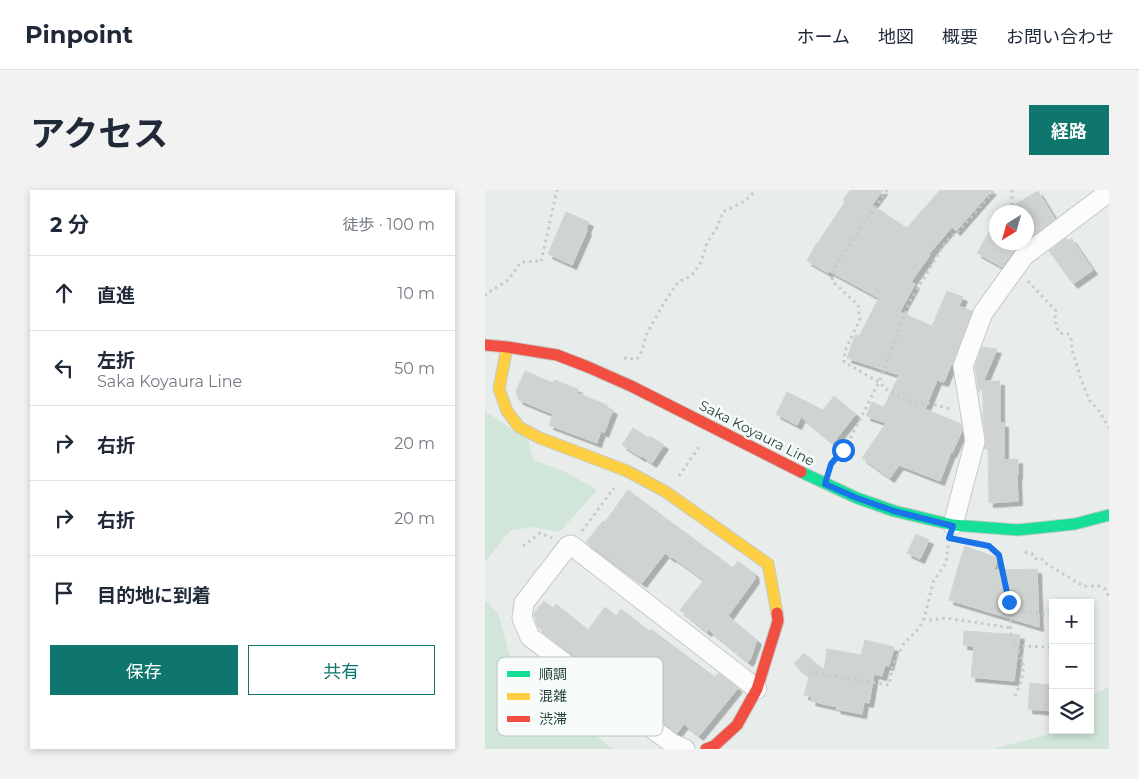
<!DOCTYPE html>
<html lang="ja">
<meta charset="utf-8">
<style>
:root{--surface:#fff;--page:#f2f2f3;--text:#1f2937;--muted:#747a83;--line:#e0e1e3;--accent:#0f766e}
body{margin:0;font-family:Montserrat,"Noto Sans JP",sans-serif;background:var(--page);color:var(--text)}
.controls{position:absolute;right:15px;bottom:15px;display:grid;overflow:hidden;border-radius:0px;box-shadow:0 2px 8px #0003}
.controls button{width:45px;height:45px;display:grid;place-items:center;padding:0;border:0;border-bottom:1px solid var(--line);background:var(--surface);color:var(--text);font:25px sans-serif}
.compass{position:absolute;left:504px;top:15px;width:45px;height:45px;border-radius:50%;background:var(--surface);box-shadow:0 2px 8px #0003;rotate:217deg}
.stop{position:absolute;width:15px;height:15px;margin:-11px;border:4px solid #1a73e8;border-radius:50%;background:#fff}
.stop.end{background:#1a73e8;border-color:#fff;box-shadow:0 1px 5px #0008}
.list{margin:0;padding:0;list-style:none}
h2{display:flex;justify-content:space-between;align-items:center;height:65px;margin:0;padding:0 20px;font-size:21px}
h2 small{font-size:16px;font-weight:400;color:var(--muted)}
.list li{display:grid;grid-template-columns:32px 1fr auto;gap:15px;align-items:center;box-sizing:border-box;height:75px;padding:0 20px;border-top:1px solid var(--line)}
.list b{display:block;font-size:19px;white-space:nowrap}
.list p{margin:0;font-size:16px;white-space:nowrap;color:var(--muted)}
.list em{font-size:16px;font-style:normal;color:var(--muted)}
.actions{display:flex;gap:10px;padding:15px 20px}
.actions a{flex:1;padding:11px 0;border:1px solid var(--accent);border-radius:0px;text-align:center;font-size:18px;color:var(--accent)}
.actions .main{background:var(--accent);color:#fff}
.icon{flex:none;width:28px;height:28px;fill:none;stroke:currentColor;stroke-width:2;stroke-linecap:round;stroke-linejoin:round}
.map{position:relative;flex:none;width:624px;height:559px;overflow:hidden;border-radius:0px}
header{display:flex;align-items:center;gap:30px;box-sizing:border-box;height:70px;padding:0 25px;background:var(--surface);border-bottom:1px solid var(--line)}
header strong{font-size:24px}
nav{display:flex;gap:28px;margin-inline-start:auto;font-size:18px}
.intro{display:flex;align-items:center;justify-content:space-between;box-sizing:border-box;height:120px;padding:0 30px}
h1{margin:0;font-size:35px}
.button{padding:12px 22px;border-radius:0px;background:var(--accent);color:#fff;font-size:18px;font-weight:700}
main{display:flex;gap:30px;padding:0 30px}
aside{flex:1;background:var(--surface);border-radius:0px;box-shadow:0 2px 8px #0003}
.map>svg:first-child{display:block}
.green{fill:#d1e6d8}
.building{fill:#cfd4d2;stroke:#d1d6d4;filter:url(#shadow)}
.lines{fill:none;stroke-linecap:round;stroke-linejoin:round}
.street-casing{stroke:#c5cac8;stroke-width:21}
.fast-casing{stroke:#c3cbc8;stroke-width:13}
.slow-casing{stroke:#c3cbc8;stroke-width:13}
.jam-casing{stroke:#c3cbc8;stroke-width:13}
.path{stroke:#c3ccca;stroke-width:3;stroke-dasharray:2.5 4;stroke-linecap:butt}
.street{stroke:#fcfcfc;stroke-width:19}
.fast{stroke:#16e098;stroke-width:11}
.slow{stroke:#ffcf43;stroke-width:11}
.jam{stroke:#f24e42;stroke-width:11}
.route{stroke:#1a73e8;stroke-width:6}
.labels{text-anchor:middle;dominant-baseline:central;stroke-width:5;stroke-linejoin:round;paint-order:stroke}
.street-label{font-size:14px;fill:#24423a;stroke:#f7fbf9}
.key{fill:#f7fbf9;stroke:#b8c4c0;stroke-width:1}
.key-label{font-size:14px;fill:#24423a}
</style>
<header>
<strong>Pinpoint</strong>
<nav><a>ホーム</a><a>地図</a><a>概要</a><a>お問い合わせ</a></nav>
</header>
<div class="intro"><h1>アクセス</h1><a class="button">経路</a></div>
<main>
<aside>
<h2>2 分<small>徒歩 · 100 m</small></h2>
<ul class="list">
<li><svg class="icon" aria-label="ahead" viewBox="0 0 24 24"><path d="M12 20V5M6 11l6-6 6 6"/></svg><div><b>直進</b></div><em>10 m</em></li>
<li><svg class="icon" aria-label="left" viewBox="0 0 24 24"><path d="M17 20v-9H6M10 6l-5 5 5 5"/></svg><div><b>左折</b><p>Saka Koyaura Line</p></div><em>50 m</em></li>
<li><svg class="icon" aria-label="right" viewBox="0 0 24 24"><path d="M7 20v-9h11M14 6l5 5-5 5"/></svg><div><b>右折</b></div><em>20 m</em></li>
<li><svg class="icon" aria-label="right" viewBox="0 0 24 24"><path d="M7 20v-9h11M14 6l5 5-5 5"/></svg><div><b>右折</b></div><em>20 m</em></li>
<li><svg class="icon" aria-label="arrive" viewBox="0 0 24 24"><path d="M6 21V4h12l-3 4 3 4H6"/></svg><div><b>目的地に到着</b></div></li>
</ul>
<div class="actions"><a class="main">保存</a><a>共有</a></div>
</aside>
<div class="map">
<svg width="624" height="559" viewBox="0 0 624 559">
<defs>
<filter id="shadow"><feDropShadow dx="4.5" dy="4.5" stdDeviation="0" flood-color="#0004"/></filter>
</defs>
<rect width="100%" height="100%" fill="#e8edeb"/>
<!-- green -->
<g class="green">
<polygon points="0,221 43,250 48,270 81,282 112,300 75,342 46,337 25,341 0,372"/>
<polygon points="0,410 13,423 26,470 100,537 128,559 0,559"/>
<polygon points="624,497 624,559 507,559 564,544 568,540 605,540 605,506"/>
</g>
<!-- building -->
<g class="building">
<polygon points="365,0 398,0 387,15 422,38 455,0 507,0 471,41 467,37 444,64 445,65 426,92 430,94 415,122 447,136 462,101 478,107 474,116 487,121 467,175 466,175 459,192 452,190 440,219 476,234 477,241 467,263 466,262 455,291 414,275 405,288 377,268 401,233 381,226 387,212 399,217 414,185 362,168 370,145 374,146 394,108 344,81 343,83 322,71 331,54 332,54 360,12 358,10"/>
<polygon points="553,1 570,29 547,46 542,37 542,22 517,22"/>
<polygon points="81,22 104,32 101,39 102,41 87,75 63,64"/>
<polygon points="512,28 512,52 516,52 529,60 517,77 492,63"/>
<polygon points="581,48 583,51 586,48 608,80 588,94 564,61"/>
<polygon points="497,157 512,159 494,202 490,177"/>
<polygon points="40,181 68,193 69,190 93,199 92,203 122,215 122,217 128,220 119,243 116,241 112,253 64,235 68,224 34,210 31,201"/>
<polygon points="498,191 515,191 515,233 519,233 519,270 533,269 533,284 532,287 533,311 504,313 503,259 499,259 501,249 498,229"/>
<polygon points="302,202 338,220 349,206 371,224 348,253 316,227 312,235 291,224"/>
<polygon points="148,238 164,248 165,246 179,255 167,273 157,266 156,267 137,255"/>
<polygon points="143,300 248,378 253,371 269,383 270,389 243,426 272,450 265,470 263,472 224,440 222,442 195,420 219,390 187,367 186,368 180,363 157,393 101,352 118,331 120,332"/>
<polygon points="431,344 444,350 435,369 422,363"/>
<polygon points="480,356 513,368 509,380 552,379 554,437 464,410 473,377"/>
<polygon points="59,411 68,418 71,414 103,440 120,417 131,426 136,419 164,441 166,439 230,487 233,483 253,498 214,546 199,534 192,543 175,530 175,529 104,474 103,476 53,437 50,430 51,429 49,426 49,423"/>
<polygon points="479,441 535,445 529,491 486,487 489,456 478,455"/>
<polygon points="380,450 409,457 404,476 400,475 397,486 389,484 384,513 379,512 377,524 351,519 352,517 326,511 327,507 319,505 324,487 309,474 319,463 339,480 342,459 376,465"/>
<polygon points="545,493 568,495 568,521 543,519"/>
</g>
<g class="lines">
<defs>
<g id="street">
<polyline points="468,335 490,251 478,176 498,123 539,66 624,2"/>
<polyline points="200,559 188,554 45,447 37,428 39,413 83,356 86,355 272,499"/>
</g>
<polyline id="fast" points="316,282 372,308 409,321 468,335 533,340 590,334 624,325"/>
<polyline id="slow" points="22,157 14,199 22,221 34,237 55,248 142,281 181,302 283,374 292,423"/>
<g id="jam">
<polyline points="0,155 22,157 72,165 103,177 146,196 316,282"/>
<polyline points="221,559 229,556 252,535 272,499 293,431 292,423"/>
</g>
</defs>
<!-- street casing -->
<use href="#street" class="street-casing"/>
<!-- fast casing -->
<use href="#fast" class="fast-casing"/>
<!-- slow casing -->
<use href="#slow" class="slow-casing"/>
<!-- jam casing -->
<use href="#jam" class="jam-casing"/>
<!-- path -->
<g class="path">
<polyline points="402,0 349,78 347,91 373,115 375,129 360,161 359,172 394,192 401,199 426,213 443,213 466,219"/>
<polyline points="527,0 527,14 529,22"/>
<path d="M543,91l28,30c-2,8 0,14 3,22l9,1 3,3 1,13 11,35 7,16 10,11 9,16"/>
<polyline points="0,106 1,104 23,90 36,72 54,71 56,72 72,0"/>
<polyline points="139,168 152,169 156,163 162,143 180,111 194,91 201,89 209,83 216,72 222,53 231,39 238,22 260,11 271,0"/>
<polyline points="346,274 358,260 366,247 394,192 424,113 461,51 475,40 510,0"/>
<polyline points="194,286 216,254"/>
<polyline points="97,341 129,298"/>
<polyline points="38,356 55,343 67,348"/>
<polyline points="510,361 514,365 524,412 526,444 539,476 536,492 529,509"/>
<polyline points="540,362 547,364 550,369 556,368 562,374 598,396 614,396 620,399 624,407"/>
<polyline points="525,419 559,424 568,424"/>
<polyline points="438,429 445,430 461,428 526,438"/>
<polyline points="533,461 537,456 568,457"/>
<polyline points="324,482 404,495 408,474 418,455 435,437 440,425 448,392 461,373 463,355"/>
</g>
<!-- street -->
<use href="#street" class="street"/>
<!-- fast -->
<use href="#fast" class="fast"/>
<!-- slow -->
<use href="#slow" class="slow"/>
<!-- jam -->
<use href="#jam" class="jam"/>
</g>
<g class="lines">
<!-- route -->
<polyline class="route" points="358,260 346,274 340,294 372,308 409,321 468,336 464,348 504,356 514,365 524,412"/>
</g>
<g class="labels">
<!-- street labels -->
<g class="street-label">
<text transform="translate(272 243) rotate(27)">Saka Koyaura Line</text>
</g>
</g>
<!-- legend -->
<rect x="12" y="467" width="166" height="79" rx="8" class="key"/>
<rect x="22" y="481" width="23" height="6" fill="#16e098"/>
<rect x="22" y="503" width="23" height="7" fill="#ffcf43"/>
<rect x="22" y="526" width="23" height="6" fill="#f24e42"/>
<g class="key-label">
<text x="54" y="489">順調</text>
<text x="54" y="511">混雑</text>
<text x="54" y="534">渋滞</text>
</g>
</svg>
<div class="controls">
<button>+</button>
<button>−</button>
<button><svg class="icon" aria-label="layers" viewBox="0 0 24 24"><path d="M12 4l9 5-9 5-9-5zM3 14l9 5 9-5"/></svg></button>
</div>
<svg class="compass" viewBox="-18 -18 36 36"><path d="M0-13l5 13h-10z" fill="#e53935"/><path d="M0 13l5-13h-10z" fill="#747a83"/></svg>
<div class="stop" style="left:358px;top:260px"></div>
<div class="stop end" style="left:524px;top:412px"></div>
</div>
</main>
